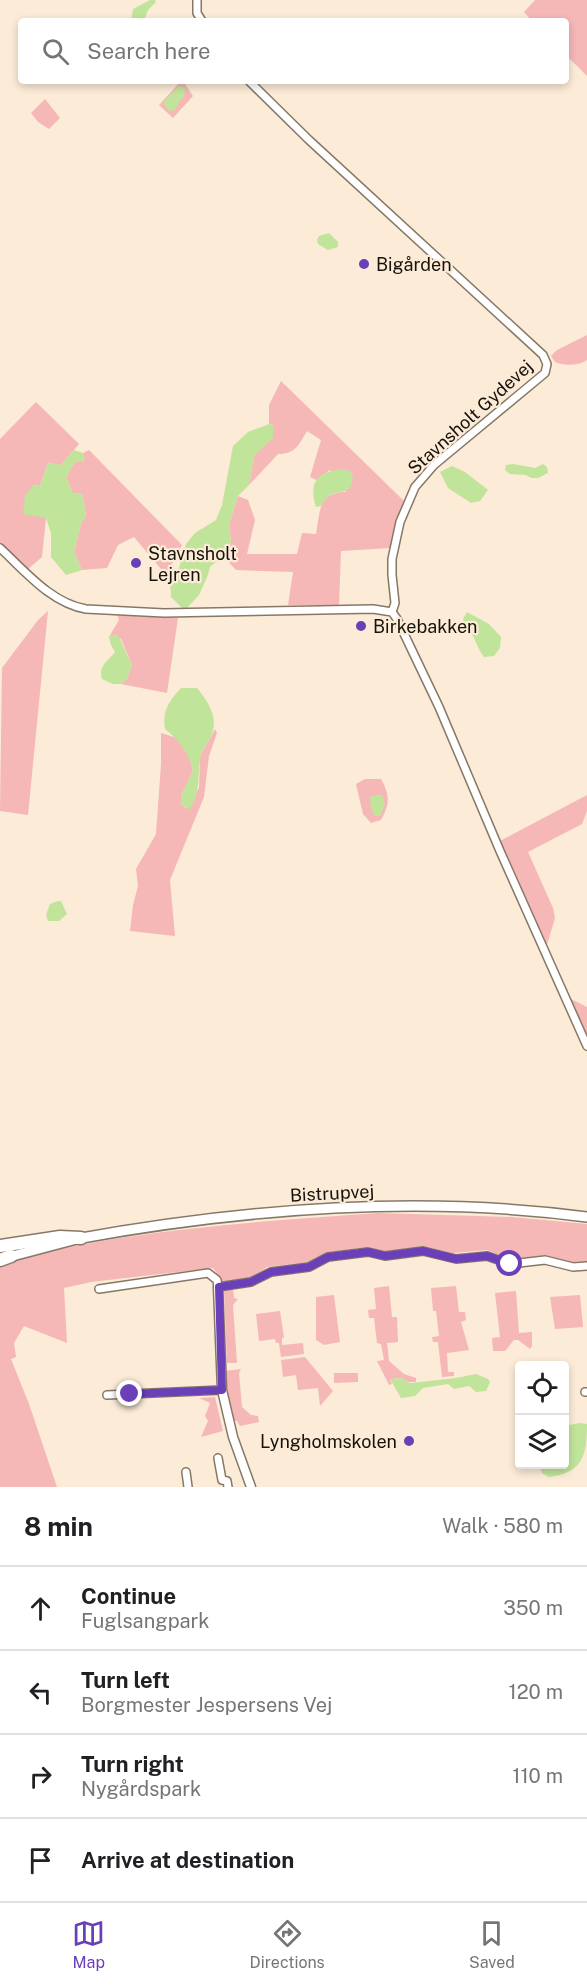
<!DOCTYPE html>
<meta charset="utf-8">
<style>
:root{--surface:#fff;--page:#f2f2f2;--text:#202124;--muted:#757577;--line:#e0e0e0;--accent:#6a3fb7}
body{margin:0;font-family:"Public Sans",sans-serif;background:var(--page);color:var(--text)}
.controls{position:absolute;right:18px;bottom:18px;display:grid;overflow:hidden;border-radius:6px;box-shadow:0 3px 9px #0003}
.controls button{width:54px;height:54px;display:grid;place-items:center;padding:0;border:0;border-bottom:2px solid var(--line);background:var(--surface);color:var(--text);font:30px sans-serif}
.stop{position:absolute;width:18px;height:18px;margin:-14px;border:4px solid #6a3fb7;border-radius:50%;background:#fff}
.stop.end{background:#6a3fb7;border-color:#fff;box-shadow:0 2px 6px #0008}
.list{margin:0;padding:0;list-style:none}
h2{display:flex;justify-content:space-between;align-items:center;height:78px;margin:0;padding:0 24px;font-size:26px}
h2 small{font-size:20px;font-weight:400;color:var(--muted)}
.list li{display:grid;grid-template-columns:39px 1fr auto;gap:18px;align-items:center;box-sizing:border-box;height:84px;padding:0 24px;border-top:2px solid var(--line)}
.list b{display:block;font-size:22px;white-space:nowrap}
.list p{margin:0;font-size:20px;white-space:nowrap;color:var(--muted)}
.list em{font-size:20px;font-style:normal;color:var(--muted)}
.icon{flex:none;width:33px;height:33px;fill:none;stroke:currentColor;stroke-width:2;stroke-linecap:round;stroke-linejoin:round}
.map{position:relative;flex:none;width:587px;height:1487px;overflow:hidden}
.search{position:absolute;background:var(--surface);box-shadow:0 3px 9px #0003;left:18px;right:18px;top:18px;height:66px;display:flex;align-items:center;gap:15px;box-sizing:border-box;padding:0 21px;border-radius:6px;color:var(--muted);font-size:22px}
.sheet{height:414px;background:var(--surface)}
nav{display:flex;justify-content:space-around;align-items:center;box-sizing:border-box;height:84px;border-top:2px solid var(--line);background:var(--surface);font-size:16px;color:var(--muted)}
nav a{display:grid;justify-items:center;gap:3px}
nav .on{color:var(--accent)}
.map>svg:first-child{display:block}
.green{fill:#f6b7b7}
.water{fill:#c1e49b}
.lines{fill:none;stroke-linecap:round;stroke-linejoin:round}
.minor-casing{stroke:#867866;stroke-width:10}
.tertiary-casing{stroke:#867866;stroke-width:11}
.secondary-casing{stroke:#867866;stroke-width:12}
.motorway-casing{stroke:#867866;stroke-width:15}
.minor{stroke:#fff;stroke-width:7}
.tertiary{stroke:#fff;stroke-width:8}
.secondary{stroke:#fff;stroke-width:9}
.motorway{stroke:#fff;stroke-width:12}
.route{stroke:#6a3fb7;stroke-width:8}
.poi-dot{fill:#6a3fb7;stroke:#fbebd7;stroke-width:2}
.labels{text-anchor:middle;dominant-baseline:central;stroke-width:4.5;stroke-linejoin:round;paint-order:stroke}
.poi-label{font-size:18px;fill:#17120b;stroke:#fbebd7;text-anchor:start}
.street-label{font-size:18px;fill:#17120b;stroke:#fbebd7}
</style>
<div class="map">
<svg width="587" height="1487" viewBox="0 0 587 1487">
<rect width="100%" height="100%" fill="#fbebd7"/>
<!-- green -->
<g class="green">
<polygon points="535,0 587,0 587,76 566,55 566,21 532,21 524,12"/>
<polygon points="181,81 183,81 193,96 173,118 159,105"/>
<polygon points="45,99 60,118 49,129 38,122 31,113"/>
<path d="M587,335v25c-9,6 -23,6 -32,2l-4,-6 6,-6z"/>
<path d="M281,381l123,120 -14,47 -49,3 -2,54h-51l5,-33 -57,-2 -13,-14 8,-13 -2,-19 9,-28 10,4 7,20 -8,34h50l5,-21 14,1c4,-22 2,-42 30,-42l-16,-22 -14,10 -6,-3 11,-37 -14,-9c-8,13 -11,23 -29,23l-29,31 5,-29 19,-31 -4,-1v-19z"/>
<polygon points="36,402 79,444 61,465 48,463 40,486 33,485 46,518 42,557 28,569 0,543 0,439"/>
<polygon points="89,450 182,545 166,575 134,537 118,545 107,568 82,570 74,552 81,523 86,516 82,493 73,494 66,477 75,462 84,462 83,453"/>
<polygon points="48,611 28,815 0,811 2,668 38,620"/>
<polygon points="117,614 178,618 167,693 121,684 127,679 132,665 121,639 112,635 109,637 119,620"/>
<polygon points="215,729 217,733 209,756 204,797 170,880 175,936 130,931 133,905 138,886 136,869 156,834 161,764 161,733 177,738 190,759 193,771 181,796 181,804 186,808 199,788 200,756"/>
<path d="M365,779h16c9,16 9,25 0,41l-10,3 -8,-9 -7,-30z"/>
<polygon points="587,795 587,811 582,824 528,852 553,908 555,918 546,948 508,866 500,841"/>
<polygon points="571,999 587,1007 587,1037 571,1002"/>
<path d="M377,1213l135,4 75,7v37l-15,1 -27,-7 -35,4 -23,-9 -34,3 -31,-7 -37,6 -17,-5 -40,5 -20,10 -41,5 -18,12 -26,3 -10,-14 -122,14 -27,6 3,55 -43,-17 -10,17 2,14 -5,2 18,45 28,83h-57v-224c122,-33 251,-41 377,-50z"/>
<polygon points="389,1286 392,1317 397,1317 398,1342 387,1343 389,1361 404,1374 416,1378 416,1382 407,1382 402,1378 390,1379 392,1384 389,1385 377,1361 384,1360 381,1344 377,1343 374,1318 369,1318 368,1310 376,1309 374,1288"/>
<polygon points="456,1286 459,1312 465,1312 466,1320 461,1322 469,1350 447,1353 448,1372 454,1372 454,1376 442,1377 438,1342 433,1342 432,1337 439,1336 436,1311 433,1311 431,1288"/>
<polygon points="236,1287 233,1289 234,1298 238,1299 233,1305 237,1363 227,1363 224,1291 225,1288"/>
<polygon points="516,1291 519,1333 532,1332 532,1346 530,1349 518,1340 514,1340 505,1351 493,1351 492,1338 500,1337 495,1293"/>
<polygon points="334,1295 340,1342 324,1345 316,1340 316,1297"/>
<polygon points="580,1295 583,1327 555,1329 550,1297"/>
<polygon points="280,1311 284,1338 282,1338 282,1345 303,1343 304,1354 281,1357 279,1343 276,1343 275,1339 259,1341 256,1314"/>
<polygon points="305,1357 333,1391 320,1406 318,1388 298,1390 296,1375 283,1377 281,1360"/>
<polygon points="241,1369 239,1373 242,1407 251,1415 258,1416 259,1422 240,1426 237,1421 234,1421 229,1401 225,1371"/>
<polygon points="334,1373 358,1373 358,1382 334,1383"/>
<polygon points="215,1397 223,1431 201,1437 208,1421 205,1416 210,1403 199,1398"/>
</g>
<!-- water -->
<g class="water">
<polygon points="150,0 155,0 156,2 148,10 144,21 131,21 133,9"/>
<path d="M178,86l7,2 -1,9 -3,2 -6,11 -6,1 -6,-8c4,-7 11,-10 15,-17z"/>
<polygon points="329,233 338,242 338,247 328,250 318,244 317,240 319,236"/>
<polygon points="269,424 273,425 273,438 254,456 249,485 238,496 229,524 231,543 223,556 210,567 208,575 199,595 187,608 182,608 171,597 170,579 179,568 186,544 195,533 216,520 222,505 233,446 248,432"/>
<polygon points="74,450 83,453 84,462 75,462 66,477 73,493 82,493 86,516 81,523 74,552 82,570 66,575 51,557 51,533 46,518 23,514 25,496 33,485 40,486 48,463 61,465"/>
<polygon points="513,464 535,468 543,464 547,467 548,473 538,478 531,478 526,475 510,474 505,470 506,465"/>
<polygon points="452,466 465,472 488,490 480,501 471,503 448,488 440,472"/>
<path d="M344,469l7,3 2,5 -2,10c-13,11 -17,-2 -30,19l-5,1c-8,-26 2,-36 28,-38z"/>
<path d="M467,612l22,12 12,13 -1,11 -6,8 -10,1c-5,-7 -7,-12 -10,-19 -4,-7 -9,-11 -11,-19z"/>
<path d="M112,635h6l14,30 -5,14 -6,5h-8l-11,-5c-4,-13 6,-18 13,-27l-4,-7 -2,-8z"/>
<path d="M181,688h16c12,15 23,31 13,50 -4,7 -9,14 -10,22 -3,22 1,28 -10,50l-9,-6v-8l12,-25c-4,-18 -14,-31 -28,-42 -3,-18 4,-28 16,-41z"/>
<polygon points="375,795 382,795 385,804 380,816 375,816 371,809 370,797"/>
<polygon points="58,901 61,901 67,914 59,921 48,921 46,915 50,904"/>
<polygon points="476,1374 488,1379 490,1382 486,1391 476,1392 469,1386 454,1389 448,1384 423,1388 415,1396 401,1398 390,1379 402,1378 407,1382 411,1383 456,1378"/>
<path d="M579,1423l8,1c0,31 -4,49 -38,53l-7,-4 -3,-8 25,-1 1,-38z"/>
</g>
<g class="lines">
<defs>
<g id="minor">
<polyline points="197,0 197,13 202,21"/>
<polyline points="249,81 309,140 543,355 547,364 545,373 434,465 415,487 400,522 392,559 392,575 395,603 392,612"/>
<path d="M0,548c25,23 51,55 86,61l78,4 209,-4 19,3 5,7 42,88 61,144 87,195"/>
<polyline points="99,1289 208,1273 217,1280 218,1287 251,1282 271,1272 309,1267 328,1257 368,1252 385,1256 423,1251 456,1259 487,1256 510,1264 545,1260 573,1267 587,1266"/>
<polyline points="585,1392 587,1392"/>
<polyline points="107,1395 222,1390"/>
<polyline points="218,1458 222,1480 227,1481 228,1487"/>
<polyline points="186,1472 188,1487"/>
</g>
<polyline id="tertiary" points="218,1287 222,1390 233,1437 251,1487"/>
<g id="secondary">
<path d="M76,1239c165,-30 344,-44 511,-22"/>
<polyline points="5,1258 73,1240"/>
</g>
<g id="motorway">
<polyline points="0,1246 60,1237 81,1238"/>
<polyline points="0,1260 11,1256"/>
</g>
</defs>
<!-- minor casing -->
<use href="#minor" class="minor-casing"/>
<!-- tertiary casing -->
<use href="#tertiary" class="tertiary-casing"/>
<!-- secondary casing -->
<use href="#secondary" class="secondary-casing"/>
<!-- motorway casing -->
<use href="#motorway" class="motorway-casing"/>
<!-- minor -->
<use href="#minor" class="minor"/>
<!-- tertiary -->
<use href="#tertiary" class="tertiary"/>
<!-- secondary -->
<use href="#secondary" class="secondary"/>
<!-- motorway -->
<use href="#motorway" class="motorway"/>
</g>
<g class="lines">
<!-- route -->
<polyline class="route" points="130,1394 222,1390 219,1287 251,1282 271,1272 309,1267 328,1257 368,1252 385,1256 423,1251 456,1259 487,1256 510,1264"/>
</g>
<!-- markers -->
<g class="poi-dot">
<circle cx="364" cy="264" r="6"/>
<circle cx="136" cy="563" r="6"/>
<circle cx="361" cy="626" r="6"/>
<circle cx="409" cy="1441" r="6"/>
</g>
<g class="labels">
<!-- poi labels -->
<g class="poi-label">
<text x="376" y="264">Bigården</text>
<text x="148" y="553">Stavnsholt<tspan x="148" dy="21">Lejren</tspan></text>
<text x="373" y="626">Birkebakken</text>
<text x="397" y="1441" text-anchor="end">Lyngholmskolen</text>
</g>
<!-- street labels -->
<g class="street-label">
<text transform="translate(470 417) rotate(-42)">Stavnsholt Gydevej</text>
<text transform="translate(332 1193) rotate(-3)">Bistrupvej</text>
</g>
</g>
</svg>
<div class="controls">
<button><svg class="icon" aria-label="locate" viewBox="0 0 24 24"><circle cx="12" cy="12" r="6"/><path d="M12 2v4M12 18v4M2 12h4M18 12h4"/></svg></button>
<button><svg class="icon" aria-label="layers" viewBox="0 0 24 24"><path d="M12 4l9 5-9 5-9-5zM3 14l9 5 9-5"/></svg></button>
</div>
<div class="stop" style="left:510px;top:1264px"></div>
<div class="stop end" style="left:130px;top:1394px"></div>
<div class="search"><svg class="icon" aria-label="search" viewBox="0 0 24 24"><circle cx="10" cy="10" r="6"/><path d="M15 15l6 6"/></svg>Search here</div>
</div>
<section class="sheet">
<h2>8 min<small>Walk · 580 m</small></h2>
<ul class="list">
<li><svg class="icon" aria-label="ahead" viewBox="0 0 24 24"><path d="M12 20V5M6 11l6-6 6 6"/></svg><div><b>Continue</b><p>Fuglsangpark</p></div><em>350 m</em></li>
<li><svg class="icon" aria-label="left" viewBox="0 0 24 24"><path d="M17 20v-9H6M10 6l-5 5 5 5"/></svg><div><b>Turn left</b><p>Borgmester Jespersens Vej</p></div><em>120 m</em></li>
<li><svg class="icon" aria-label="right" viewBox="0 0 24 24"><path d="M7 20v-9h11M14 6l5 5-5 5"/></svg><div><b>Turn right</b><p>Nygårdspark</p></div><em>110 m</em></li>
<li><svg class="icon" aria-label="arrive" viewBox="0 0 24 24"><path d="M6 21V4h12l-3 4 3 4H6"/></svg><div><b>Arrive at destination</b></div></li>
</ul>
</section>
<nav>
<a class="on"><svg class="icon" aria-label="map" viewBox="0 0 24 24"><path d="M3 6l6-2 6 2 6-2v14l-6 2-6-2-6 2zM9 4v14M15 6v14"/></svg>Map</a>
<a><svg class="icon" aria-label="directions" viewBox="0 0 24 24"><path d="M12 3l9 9-9 9-9-9zM9 14v-3h6M13 9l2 2-2 2"/></svg>Directions</a>
<a><svg class="icon" aria-label="saved" viewBox="0 0 24 24"><path d="M7 4h10v16l-5-4-5 4z"/></svg>Saved</a>
</nav>
